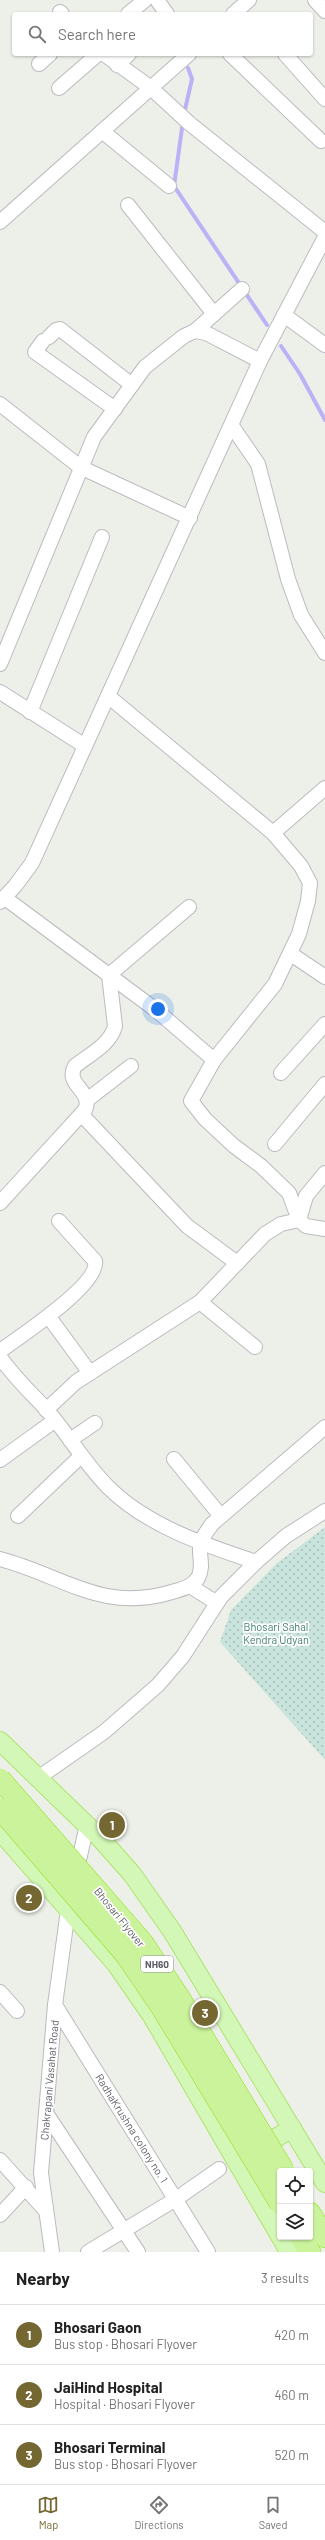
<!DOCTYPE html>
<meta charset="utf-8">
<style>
:root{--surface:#fff;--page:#f2f2f2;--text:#222;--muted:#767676;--line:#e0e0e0;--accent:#746732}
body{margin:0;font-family:Barlow,sans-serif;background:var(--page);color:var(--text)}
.controls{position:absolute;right:12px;bottom:12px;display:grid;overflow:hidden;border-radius:4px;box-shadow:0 1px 3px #0004}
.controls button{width:36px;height:36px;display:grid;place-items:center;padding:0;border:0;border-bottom:1px solid var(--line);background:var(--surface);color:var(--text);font:20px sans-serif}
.you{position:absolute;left:158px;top:1009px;width:14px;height:14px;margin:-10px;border:3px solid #fff;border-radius:50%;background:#1a73e8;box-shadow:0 0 0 6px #1a73e833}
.badge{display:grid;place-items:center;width:26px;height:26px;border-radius:50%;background:var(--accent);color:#fff;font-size:13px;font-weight:700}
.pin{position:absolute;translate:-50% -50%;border:2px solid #fff;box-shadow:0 1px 4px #0006}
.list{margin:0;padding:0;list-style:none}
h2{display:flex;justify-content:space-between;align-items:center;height:52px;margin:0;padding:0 16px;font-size:17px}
h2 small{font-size:13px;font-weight:400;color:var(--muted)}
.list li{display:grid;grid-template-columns:26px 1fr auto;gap:12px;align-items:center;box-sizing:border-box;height:60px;padding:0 16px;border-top:1px solid var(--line)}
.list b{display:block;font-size:15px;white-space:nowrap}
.list p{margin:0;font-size:13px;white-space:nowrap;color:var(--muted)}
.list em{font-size:13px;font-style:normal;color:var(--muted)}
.icon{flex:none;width:22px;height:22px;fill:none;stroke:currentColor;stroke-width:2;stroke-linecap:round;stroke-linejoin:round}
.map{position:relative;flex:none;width:325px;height:2252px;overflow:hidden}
.search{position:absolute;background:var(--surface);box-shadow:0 1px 3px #0004;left:12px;right:12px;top:12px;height:44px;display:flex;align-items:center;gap:10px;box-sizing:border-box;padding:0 14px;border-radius:4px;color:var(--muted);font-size:15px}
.sheet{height:232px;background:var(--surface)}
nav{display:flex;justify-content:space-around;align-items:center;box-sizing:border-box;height:56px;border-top:1px solid var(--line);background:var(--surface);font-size:11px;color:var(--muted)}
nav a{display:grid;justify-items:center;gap:2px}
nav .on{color:var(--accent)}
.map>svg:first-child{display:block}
.park{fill:url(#park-dots)}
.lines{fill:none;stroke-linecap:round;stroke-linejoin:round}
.stream{stroke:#bcb1f7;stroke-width:4}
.minor-casing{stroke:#bcbac0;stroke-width:16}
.major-casing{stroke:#b0e46d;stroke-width:20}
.highway-casing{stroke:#8fe117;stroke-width:22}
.minor{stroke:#fff;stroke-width:14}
.major{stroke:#d3f7b6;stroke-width:18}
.highway{stroke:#cbf39c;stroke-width:21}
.highway-bridge-casing{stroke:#8fe117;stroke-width:22;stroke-linecap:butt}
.highway-bridge{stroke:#cbf39c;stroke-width:21}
.labels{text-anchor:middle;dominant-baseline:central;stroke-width:3.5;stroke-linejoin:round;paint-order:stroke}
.shield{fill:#fff;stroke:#908f95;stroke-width:1}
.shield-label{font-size:10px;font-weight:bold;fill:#615f67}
.park-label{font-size:11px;fill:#3e7f70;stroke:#fff}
.street-label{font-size:11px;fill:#615f67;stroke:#fff}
</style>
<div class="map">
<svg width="325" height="2252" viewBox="0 0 325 2252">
<defs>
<pattern id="park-dots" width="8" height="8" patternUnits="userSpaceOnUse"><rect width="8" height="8" fill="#c8e4dc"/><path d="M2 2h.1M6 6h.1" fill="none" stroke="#a6bcb6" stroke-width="1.8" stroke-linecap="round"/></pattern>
</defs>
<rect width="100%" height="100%" fill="#ecf0e8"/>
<!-- park -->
<polygon class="park" points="325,1527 325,1760 220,1642 231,1610 276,1564"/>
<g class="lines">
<!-- stream -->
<g class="stream">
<polyline points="184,114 192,79 188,68"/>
<polyline points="183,121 174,186 267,325"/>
<polyline points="281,346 300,374 325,420"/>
</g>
<defs>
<g id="minor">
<polyline points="157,0 167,14"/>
<polyline points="315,0 325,11"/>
<polyline points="60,12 62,14"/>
<polyline points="128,14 145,0"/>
<polyline points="233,14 249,0"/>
<polyline points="104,54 151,88 189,123 325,232"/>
<polyline points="230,54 321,141"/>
<polyline points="285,54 325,99"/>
<polyline points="39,64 50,54"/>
<polyline points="117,65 129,54"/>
<polyline points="59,88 98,54"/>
<polyline points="102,131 169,186"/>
<polyline points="128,205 214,314"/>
<polyline points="0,222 189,54"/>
<polyline points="284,315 325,345"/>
<polyline points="195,331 242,289"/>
<polyline points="49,337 56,330 60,329 132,385"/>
<polyline points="43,341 35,352 115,409"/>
<polyline points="0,404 80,467 190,518"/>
<polyline points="232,426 258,464 288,579 301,615 325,653"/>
<polyline points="0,664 94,437 145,367 184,336 195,331 206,333 260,361"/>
<polyline points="0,692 85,746"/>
<polyline points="108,696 273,833 301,866 310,883 308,901 299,934 275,984 214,1060 191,1101 205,1119 234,1146 261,1166 289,1193 299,1220"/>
<polyline points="30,712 102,537"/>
<polyline points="273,833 325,788"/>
<polyline points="5,898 156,1010 214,1060"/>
<polyline points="0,902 15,886 32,863 260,361 325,237"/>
<polyline points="291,954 325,977"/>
<polyline points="281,1073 325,1024"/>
<polyline points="87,1100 131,1066"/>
<polyline points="81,1114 187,1226 237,1263"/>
<polyline points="275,1144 325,1084"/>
<path d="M0,1203l85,-93c9,-19 -21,-25 -10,-44 14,-11 36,-22 40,-40l-6,-51 80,-68"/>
<polyline points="299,1220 306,1196 325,1173"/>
<polyline points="200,1302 255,1347"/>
<polyline points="49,1317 90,1373"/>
<path d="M0,1351c18,-13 100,-67 95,-90l-36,-40"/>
<path d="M0,1357c14,20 30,35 46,52 22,25 39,55 62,78 39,39 97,58 148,75"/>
<polyline points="46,1410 76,1382 200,1302 265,1234 281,1224 299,1220 306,1226 325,1229"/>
<polyline points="70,1440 95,1423"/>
<polyline points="174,1459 220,1515"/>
<polyline points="0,1460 54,1421"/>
<polyline points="18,1516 81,1456"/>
<path d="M0,1559c64,17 102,54 172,33 10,-3 20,-5 26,-14 7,-13 -1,-26 3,-36 2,-6 7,-12 11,-18l113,-97"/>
<polyline points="190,1586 217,1603"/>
<polyline points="38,1778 104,1732 158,1685 183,1656 221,1597 256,1562 286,1536 325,1511"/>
<polyline points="76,1873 87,1825"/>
<polyline points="0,1992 17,2011"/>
<polyline points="55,2005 208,2252"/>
<polyline points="46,2113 138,2252"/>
<polyline points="0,2160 46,2211"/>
<polyline points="0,2215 26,2187"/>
<polyline points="52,2252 41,2173 55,2005 69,1903"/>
<polyline points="88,2252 176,2199 219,2169"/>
</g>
<g id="major">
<polyline points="0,1741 100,1838 132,1874 172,1931 325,2183"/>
<polyline points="0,1831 116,1964 152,2016 280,2236"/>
<polyline points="255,2151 292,2128"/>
<polyline points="281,2237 289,2252"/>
</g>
<g id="highway">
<polyline points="310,2213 325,2237"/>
<polyline points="301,2237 310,2252"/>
</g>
</defs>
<!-- minor casing -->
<use href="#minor" class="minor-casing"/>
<!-- major casing -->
<use href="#major" class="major-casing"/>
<!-- highway casing -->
<use href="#highway" class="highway-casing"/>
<!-- minor -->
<use href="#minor" class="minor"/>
<!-- major -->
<use href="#major" class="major"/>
<!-- highway -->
<use href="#highway" class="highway"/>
<defs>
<g id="highway-bridge">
<polyline points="0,1779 143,1943 179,1997 284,2171"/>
<polyline points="0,1809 126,1955 162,2008 280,2203"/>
</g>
</defs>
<!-- highway-bridge casing -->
<use href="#highway-bridge" class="highway-bridge-casing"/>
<!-- highway-bridge -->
<use href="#highway-bridge" class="highway-bridge"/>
</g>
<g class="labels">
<!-- shield labels -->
<rect class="shield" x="141" y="1956" width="32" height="16" rx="3"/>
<g class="shield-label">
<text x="157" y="1964">NH60</text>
</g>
<!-- park labels -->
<g class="park-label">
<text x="276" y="1626">Bhosari Sahal<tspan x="276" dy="13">Kendra Udyan</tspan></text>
</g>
<!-- street labels -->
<g class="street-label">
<text transform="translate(120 1917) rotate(51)">Bhosari Flyover</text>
<text transform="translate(49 2080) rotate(-85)">Chakrapani Vasahat Road</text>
<text transform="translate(132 2128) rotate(58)">RadhaKrushna colony no. 1</text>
</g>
</g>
</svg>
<div class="controls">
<button><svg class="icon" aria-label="locate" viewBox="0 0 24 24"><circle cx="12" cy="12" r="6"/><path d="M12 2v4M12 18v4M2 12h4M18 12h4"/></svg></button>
<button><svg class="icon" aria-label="layers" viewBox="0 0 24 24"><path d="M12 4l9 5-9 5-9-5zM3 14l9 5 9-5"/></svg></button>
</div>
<div class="you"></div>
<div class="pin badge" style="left:112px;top:1825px">1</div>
<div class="pin badge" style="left:29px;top:1898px">2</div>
<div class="pin badge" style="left:205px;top:2013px">3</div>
<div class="search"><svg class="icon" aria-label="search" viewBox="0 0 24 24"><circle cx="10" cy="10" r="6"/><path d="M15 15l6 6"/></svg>Search here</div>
</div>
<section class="sheet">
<h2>Nearby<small>3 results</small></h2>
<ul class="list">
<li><span class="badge">1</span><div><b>Bhosari Gaon</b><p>Bus stop · Bhosari Flyover</p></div><em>420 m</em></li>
<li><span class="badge">2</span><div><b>JaiHind Hospital</b><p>Hospital · Bhosari Flyover</p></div><em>460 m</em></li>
<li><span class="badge">3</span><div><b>Bhosari Terminal</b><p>Bus stop · Bhosari Flyover</p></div><em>520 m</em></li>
</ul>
</section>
<nav>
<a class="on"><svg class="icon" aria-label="map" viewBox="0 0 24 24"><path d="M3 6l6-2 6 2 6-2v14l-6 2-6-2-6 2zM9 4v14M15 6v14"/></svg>Map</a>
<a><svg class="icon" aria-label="directions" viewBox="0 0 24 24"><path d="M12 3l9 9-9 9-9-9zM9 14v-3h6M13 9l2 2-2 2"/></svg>Directions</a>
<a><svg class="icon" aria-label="saved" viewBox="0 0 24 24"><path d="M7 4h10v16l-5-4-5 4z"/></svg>Saved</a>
</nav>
